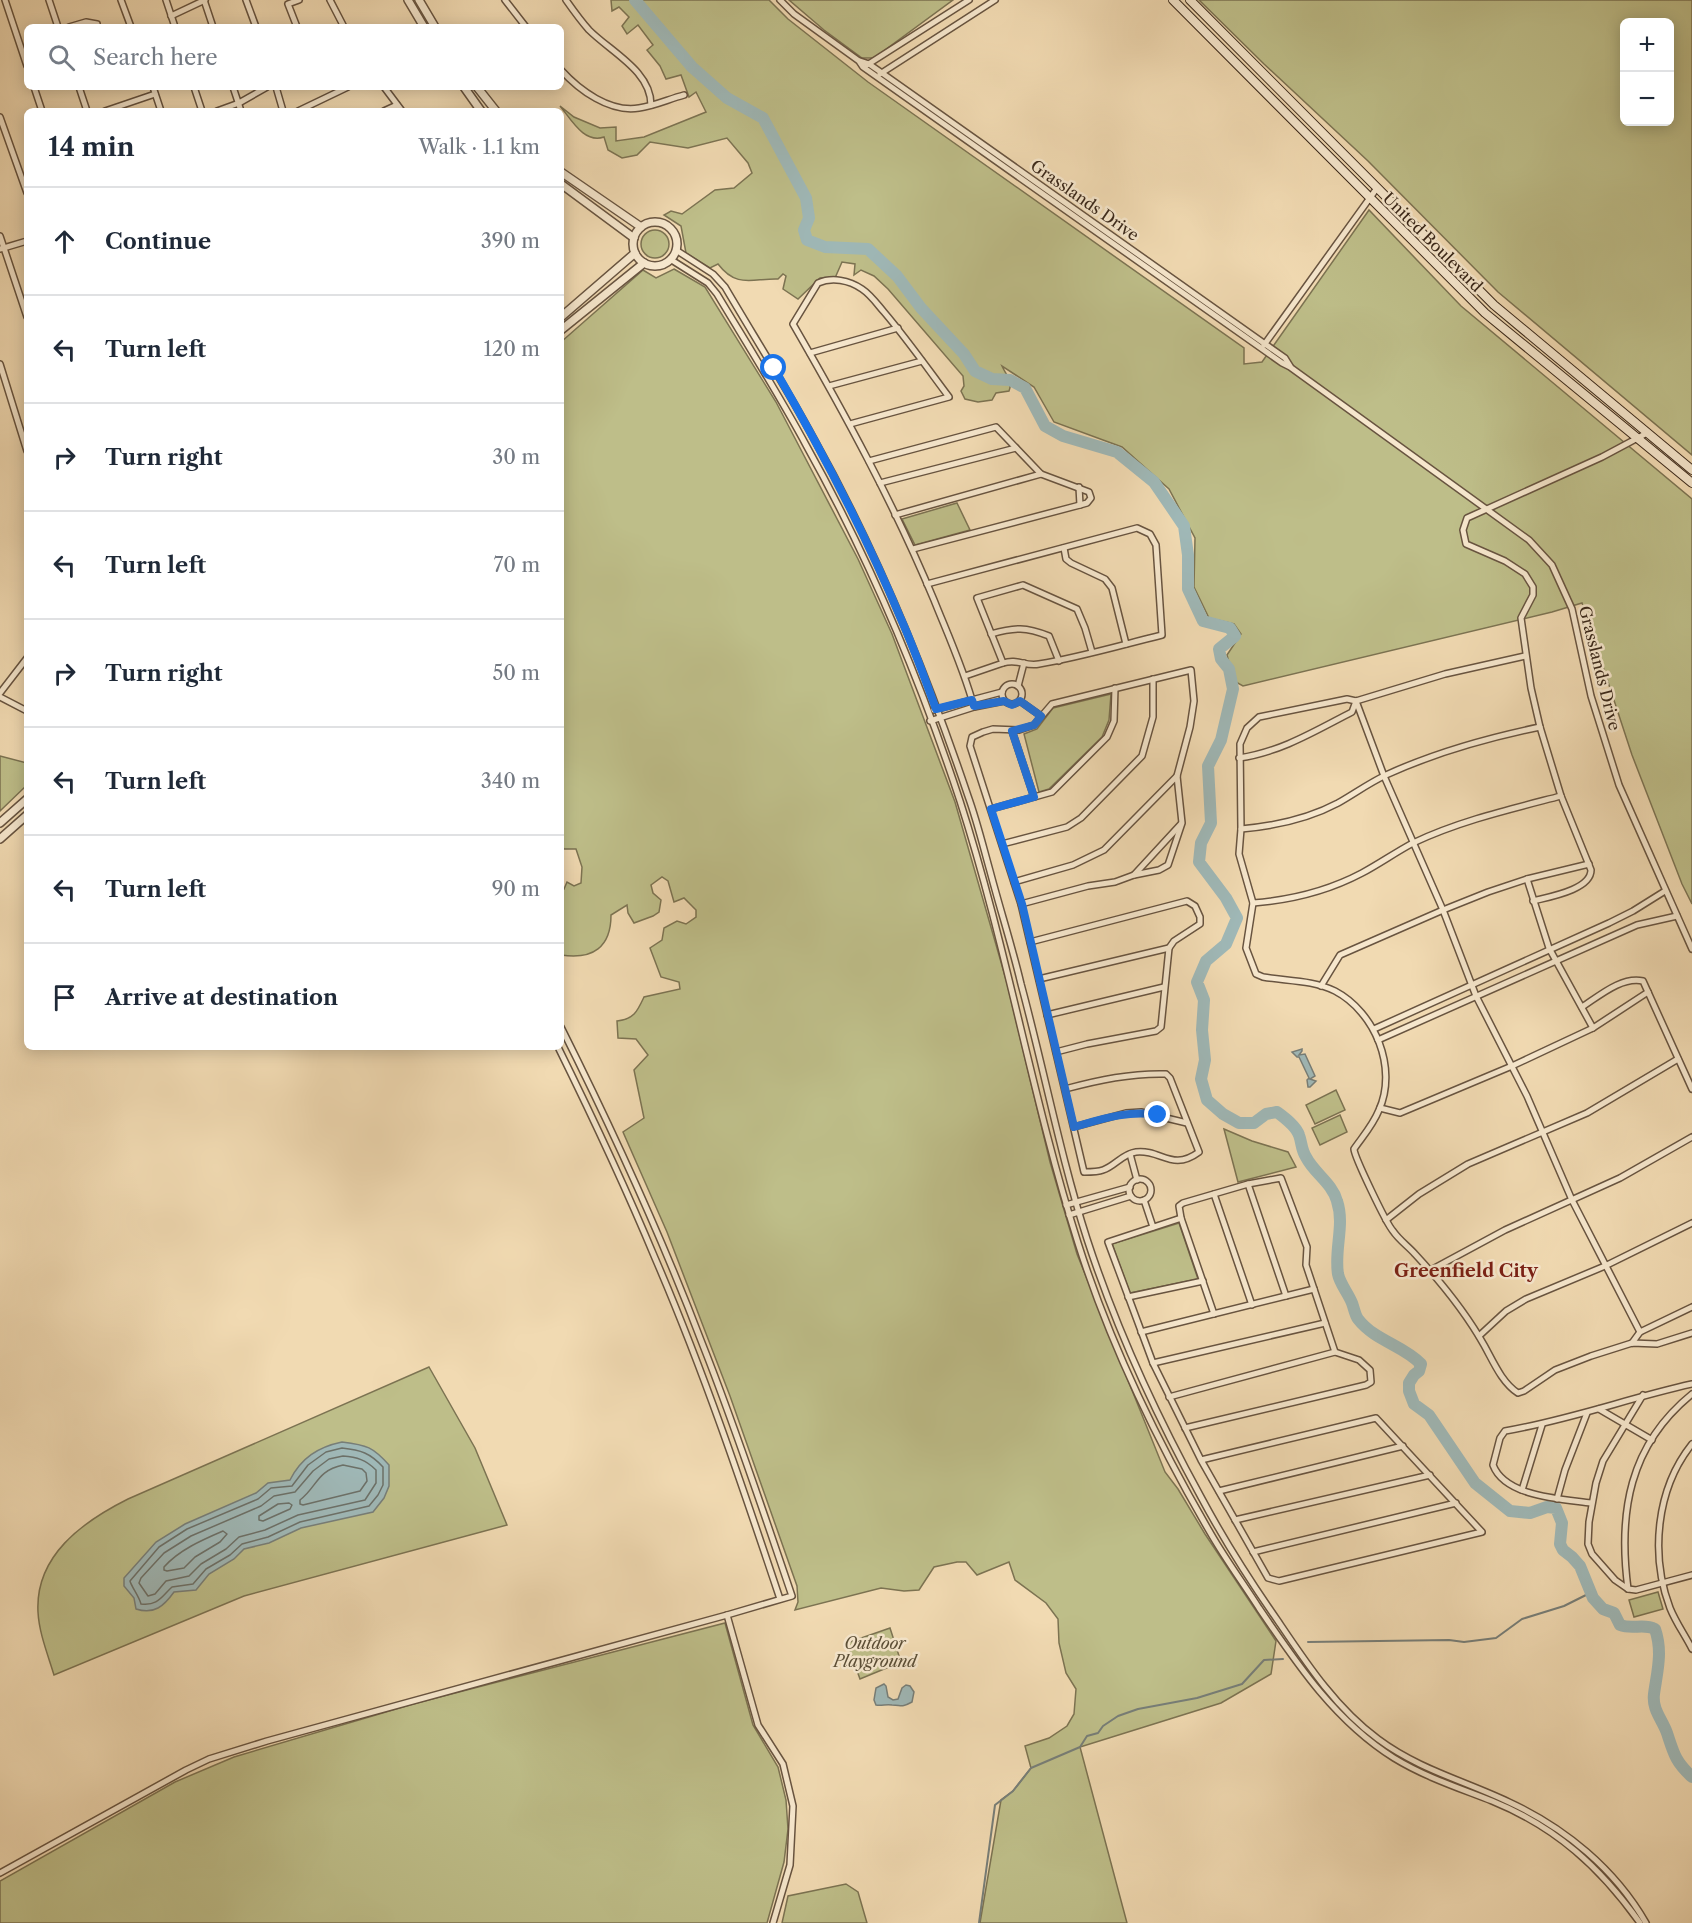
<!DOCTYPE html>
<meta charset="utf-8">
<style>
:root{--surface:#fff;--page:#f2f2f3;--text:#1f2937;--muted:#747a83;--line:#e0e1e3}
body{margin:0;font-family:"Libre Caslon Text",serif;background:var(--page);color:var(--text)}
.controls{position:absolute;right:18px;top:18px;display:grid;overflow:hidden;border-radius:9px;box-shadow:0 3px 15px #0003}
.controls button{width:54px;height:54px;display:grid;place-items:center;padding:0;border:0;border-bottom:2px solid var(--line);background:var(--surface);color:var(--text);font:30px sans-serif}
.stop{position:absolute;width:18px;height:18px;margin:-14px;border:4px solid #1a73e8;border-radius:50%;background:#fff}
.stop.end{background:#1a73e8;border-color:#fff;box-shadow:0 2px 6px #0008}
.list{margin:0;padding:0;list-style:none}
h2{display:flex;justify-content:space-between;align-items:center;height:78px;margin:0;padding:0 24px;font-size:26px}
h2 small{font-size:20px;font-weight:400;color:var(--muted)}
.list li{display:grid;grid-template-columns:39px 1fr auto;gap:18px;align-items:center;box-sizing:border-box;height:108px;padding:0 24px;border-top:2px solid var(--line)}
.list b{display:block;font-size:22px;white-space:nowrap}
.list em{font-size:20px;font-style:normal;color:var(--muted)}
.icon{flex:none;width:33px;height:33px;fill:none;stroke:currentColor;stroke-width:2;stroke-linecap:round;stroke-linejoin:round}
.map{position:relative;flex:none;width:1692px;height:1923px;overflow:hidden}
.search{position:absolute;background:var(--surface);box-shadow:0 3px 15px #0003;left:24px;top:24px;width:540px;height:66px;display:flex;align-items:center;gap:15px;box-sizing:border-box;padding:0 21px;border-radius:9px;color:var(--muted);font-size:22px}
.panel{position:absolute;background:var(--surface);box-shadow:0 3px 15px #0003;left:24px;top:108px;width:540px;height:942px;border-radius:9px}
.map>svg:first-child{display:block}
.green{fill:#bebe89;stroke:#7c7352;stroke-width:1.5;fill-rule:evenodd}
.water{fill:#9fb8b7;stroke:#777e78;stroke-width:1.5}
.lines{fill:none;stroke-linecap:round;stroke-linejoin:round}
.shore{stroke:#6c7068;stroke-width:1.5}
.stream{stroke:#777e78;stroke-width:2}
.river{stroke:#9fb8b7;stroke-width:12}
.minor-casing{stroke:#685440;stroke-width:8}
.tertiary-casing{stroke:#685440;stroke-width:10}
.secondary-casing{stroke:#3a281a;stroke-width:10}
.minor{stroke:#f6e7cd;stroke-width:5}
.tertiary{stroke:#f6e7cd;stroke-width:7}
.secondary{stroke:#f6e7cd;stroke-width:8}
.route{stroke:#1a73e8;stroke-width:8}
.labels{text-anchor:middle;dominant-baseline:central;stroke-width:5;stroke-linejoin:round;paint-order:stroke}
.street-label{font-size:16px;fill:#3a281a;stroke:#f6e7cd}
.park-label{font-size:16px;font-style:italic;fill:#5b4e36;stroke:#f6e7cd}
.neighbourhood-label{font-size:18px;font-weight:bold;fill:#7a1f14;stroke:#f6e7cd}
</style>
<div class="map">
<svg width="1692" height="1923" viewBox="0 0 1692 1923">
<rect width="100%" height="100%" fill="#f1dab2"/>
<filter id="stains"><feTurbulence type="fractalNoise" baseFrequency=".00333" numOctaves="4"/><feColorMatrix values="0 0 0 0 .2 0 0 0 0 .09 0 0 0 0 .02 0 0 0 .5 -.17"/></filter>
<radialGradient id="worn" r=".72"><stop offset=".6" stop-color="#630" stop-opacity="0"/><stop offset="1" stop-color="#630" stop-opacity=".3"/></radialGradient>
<!-- green -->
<g class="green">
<path d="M611,0h158l19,19 80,63 376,266v16l18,-2 107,-152 92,96 231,193v405l-10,-20 -50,-129 -50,-152 -30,9 -309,74 -9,-5 -7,-26 14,-21 -7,-10 -25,-6 -15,-31 1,-49 -26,-49 -47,-42 -68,-25 -20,-35 -32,-21c4,9 11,15 7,25l-13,2 -4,7 -14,2 -13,-3 -4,-8 3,-5 -1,-10 -75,-87 -14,-13 -13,-6 -7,5 1,-11 -13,-2 -7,16h-15l-22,21 -15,-10 3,-13 -3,-2 -5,5c-25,-1 -41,10 -60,-15l-8,4 -24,-15 -5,-27 -17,-11 7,-4 11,3 33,-24 19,-2 18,-15 -4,-10 -21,-25 -39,10 -38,-6 -13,13 -15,3 -14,-8 -4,-13c-20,7 -33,-18 -44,-31l14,11 26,11 16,-1v14l28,-4 62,-25 -10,-20 -7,5 -8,-22 -15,4 -6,-13 -13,-16 6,-5 -15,-20 -11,9 -5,-8 7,-9 -10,-10 -7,4z"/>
<polygon points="789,0 953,0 874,58 862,58 824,30"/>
<path d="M1199,0h493v455l-194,-163 -130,-131 -104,-97zM1624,22h46v100h-46z"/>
<circle cx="655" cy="244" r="14"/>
<path d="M674,269l31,18 71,115 82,157 34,75 63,168 52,181 43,179 27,92 88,218 13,17 27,45 71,107 -5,33 -50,29 -141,44 47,176h-147l21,-123 12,-9 18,-23 -6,-22 24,-8 18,-12 7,-12 2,-25 -10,-16 -7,-30 -1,-24 -12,-16 -31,-23 -6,-18 -32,13 -11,-13h-9l-23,5 -15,23 -15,1 -23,-3 -86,22 3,-8 -1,-16 -67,-190 -63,-164 -44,-100 21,-14 -10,-48 14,-15 -12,-16 -18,-1 -1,-17c17,-2 20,-9 27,-24l36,-8 -1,-7 -18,-5 -11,-29 12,-8 2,-12 13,-7 9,3 10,-7v-7l-12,-12 -10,4 -6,-21 -6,-4 -11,8 2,8 8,7 -2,12 -6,4 -19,7 -6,-10 -1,-8 -16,10c0,32 -18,45 -50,40v-67l3,1 3,-7 7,4 7,-3 1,-16 -6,-18h-12l-3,-5v-502l82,-72 13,8z"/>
<polygon points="957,503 970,530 915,545 902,519"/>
<polygon points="1111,694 1109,720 1102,737 1049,789 1039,792 1024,734 1037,729 1053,708"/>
<polygon points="0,756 27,763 27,785 0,811"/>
<polygon points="1336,1090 1345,1110 1315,1124 1306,1105"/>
<polygon points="1340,1115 1347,1132 1320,1145 1312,1128"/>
<polygon points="1224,1129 1252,1141 1288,1152 1296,1167 1238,1182"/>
<polygon points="1179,1223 1198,1279 1130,1293 1112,1244"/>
<path d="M429,1367l46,81 32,77 -263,71 -190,79c-6,-20 -15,-42 -16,-63 -3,-56 44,-90 90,-113z"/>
<polygon points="1658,1592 1663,1609 1634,1617 1629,1600"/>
<polygon points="725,1623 753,1725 778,1767 786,1800 788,1829 784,1862 767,1923 0,1923 0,1881 175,1782 234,1757 413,1704"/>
<polygon points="890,1628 901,1662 860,1679 847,1643"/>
<polygon points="846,1884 858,1892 867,1923 782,1923 788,1896"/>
</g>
<!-- water -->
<g class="water">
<polygon points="1302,1049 1302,1051 1299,1055 1305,1054 1315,1076 1310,1079 1316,1081 1310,1087 1308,1087 1307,1080 1309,1078 1299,1057 1297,1057 1292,1052"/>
<path d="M342,1442c25,3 31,5 47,23v21l-5,12 -11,14 -72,16 -32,15 -25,6 -10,10 -25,15 -13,16 -22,2c-10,14 -20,23 -38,17l-2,-11 -10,-12v-8l32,-36 29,-18 71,-31 12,-10 22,-3c11,-22 28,-33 52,-38z"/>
<path d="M884,1684l2,2 2,11 5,3 5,-1 4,-11 4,-3 4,1 4,6 -2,10c-11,6 -10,3 -20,3 -6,-1 -10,1 -16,0l-2,-5 2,-12z"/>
</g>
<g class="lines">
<!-- shore -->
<g class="shore">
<path d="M342,1448c19,2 28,5 41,19v18l-5,10 -9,11 -69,16 -32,15 -26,7 -12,11 -24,14 -13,15 -21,3c-11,10 -14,19 -31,17 -2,-8 -10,-18 -11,-23l29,-34 28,-18 71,-30 13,-11 21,-2 16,-21 18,-13z"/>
<path d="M343,1456c14,1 23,4 33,14v13l-11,17 -67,15 -33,15 -26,7 -13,12 -25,15 -12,12 -23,5 -11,13 -7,2 -9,-13 2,-5 23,-25 27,-17 70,-30 13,-10 21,-4 18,-21 16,-12z"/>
<path d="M343,1465l19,4 4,4 1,8 -7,10 -57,14 -3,-1v-4c18,-14 16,-29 43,-35z"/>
<polygon points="289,1503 292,1505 290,1509 263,1521 259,1520 259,1516 278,1504"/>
<path d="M223,1531l4,3 -7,8 -25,15 -11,11 -17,3 -3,-1v-3c15,-17 38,-27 59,-36z"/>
</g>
<!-- stream -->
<g class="stream">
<polyline points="1308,1642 1449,1640 1464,1642 1496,1638 1522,1619 1564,1606 1590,1593"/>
<polyline points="979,1923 995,1805 1013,1791 1031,1768 1080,1747 1087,1736 1098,1733 1103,1726 1118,1716 1138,1709 1197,1698 1242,1684 1264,1660 1283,1659"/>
</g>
<!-- river -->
<path class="river" d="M635,0l57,67 35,31 36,20 43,80 3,20 -5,12 3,10 18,7 43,2 29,27 24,32 43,46 11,17 17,8 18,1 15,8 20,38 18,10 54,16 37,30 30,44 4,29v34l15,32 27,7 5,8 -16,13 2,10 8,10 4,20 -12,51 -13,26 3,57 -10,20 -2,19 27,36 11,20 -11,26 -20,17 -9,21 7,18 -2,30 3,30 -4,19 6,21 16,14 16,9h15l12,-9 11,-2c8,6 19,14 22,23 3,8 2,14 7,22 8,16 26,26 31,44 8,24 -3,48 1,73 2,10 10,19 14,29 2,5 3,12 6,16 17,22 45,26 63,45l-2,7 -5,4 -5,8v8l5,13 15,11 46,68 35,28 20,2 17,-6 9,1 6,15 -2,21 3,6 9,7 8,9 13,32 10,11 11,4 6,12c13,5 23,-2 35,4 8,23 2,43 -1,65 -2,16 8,25 13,39 7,21 8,28 25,44"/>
<defs>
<g id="minor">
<polyline points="5,0 27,66"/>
<polyline points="49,0 58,27"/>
<polyline points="121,0 131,27"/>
<polyline points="166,0 175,27"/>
<polyline points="204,0 213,27"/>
<polyline points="246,0 256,27"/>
<polyline points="330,0 344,27"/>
<polyline points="505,0 526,27"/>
<path d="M566,0c7,10 15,21 23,30 22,22 62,41 62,75"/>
<polyline points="780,0 794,14 859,61 863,67 1282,363 1290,367 1529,540 1552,565 1572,609 1591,696 1619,785 1692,949"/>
<polyline points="171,16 205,0"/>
<polyline points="69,27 86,22 97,24"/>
<polyline points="297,27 288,4 299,0"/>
<polyline points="860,61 869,64 882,73 1265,344 1285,358 1290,366"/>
<polyline points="867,65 969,0"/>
<path d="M561,70c18,20 49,43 78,38 15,-2 30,-9 45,-13"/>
<polyline points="880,74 995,0"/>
<polyline points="34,87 42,111"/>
<polyline points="79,87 87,111"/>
<polyline points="153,87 161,111"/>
<polyline points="194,87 202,111"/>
<polyline points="233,87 241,111"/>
<polyline points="276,87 283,111"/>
<polyline points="384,87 402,111"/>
<polyline points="105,111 155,94"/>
<polyline points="217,111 239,103 267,87"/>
<polyline points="298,111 348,87"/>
<polyline points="384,111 397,105"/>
<polyline points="0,117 27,193"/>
<polyline points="0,236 27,317"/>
<polyline points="0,249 27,241"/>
<path d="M676,250l37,24 12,13c30,51 61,100 89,152 63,113 113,235 154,357 9,25 15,50 22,75 10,38 22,75 31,113 23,85 39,171 66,255 29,89 69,176 114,258 23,43 49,84 77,124 29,43 58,87 100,118 40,30 87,42 131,63 56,26 106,67 137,121"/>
<path d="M670,259l38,24 9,11c30,50 61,99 89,151 63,113 114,234 154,356 47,146 72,297 118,442 32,101 80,200 133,291 15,26 32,49 48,74 38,56 76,113 135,150 31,19 65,30 98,43 64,26 108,66 148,122"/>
<polyline points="1264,345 1377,188"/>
<polyline points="810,353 898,328"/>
<polyline points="0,364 27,451"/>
<polyline points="829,386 922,361"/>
<path d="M850,424l99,-27c-21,-28 -42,-58 -65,-85 -7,-8 -13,-17 -22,-23 -13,-9 -30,-12 -44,-6l-25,41c52,90 101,180 141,276 14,35 30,70 40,107"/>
<polyline points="869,461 996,427 1041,474 1089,492 1091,498 1087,503 1080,505 913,549"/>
<polyline points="880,483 1016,448"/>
<polyline points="1079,487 1080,505"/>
<polyline points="895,515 1041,474"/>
<polyline points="1064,548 1066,559 1071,563 1105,579 1112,588 1126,644"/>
<path d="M927,584l210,-56 13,6 6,11 6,90c-41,10 -81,22 -123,29 -14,3 -21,-6 -36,-1"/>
<path d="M991,634c24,-7 35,-7 58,2l10,25"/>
<path d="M1525,656l-80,18 -89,27 -9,-2 -88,18 -12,11 -7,16 1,85 -2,25 14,49 -7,45 10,26 7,3c24,4 50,3 72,14 40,21 63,77 44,119 -6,15 -16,26 -25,39 0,7 32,74 39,82 6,9 15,15 22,23 25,27 51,59 69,91 9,16 18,38 34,48l6,-2 31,-21 36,-14 41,-13 25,1 35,-11"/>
<polyline points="965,676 1003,663 977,598 1023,585 1077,609 1085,628 1092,652"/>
<circle cx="1012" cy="694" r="10"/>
<polyline points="1018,686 1024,663"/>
<polyline points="0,693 27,658"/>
<polyline points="0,697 27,711"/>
<polyline points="1020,701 1041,716"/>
<polyline points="1356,701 1384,776 1443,910 1476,996 1527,1096 1572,1200 1640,1332"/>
<polyline points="934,710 1002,692"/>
<polyline points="930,721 974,707 1004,701"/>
<polyline points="1012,731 1034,797"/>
<path d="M1239,758c42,-6 76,-27 113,-46l4,-11"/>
<polyline points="991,809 1052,792 1107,737 1114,721 1115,688"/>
<path d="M1241,829c34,-3 67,-10 97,-26 16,-9 31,-20 48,-28 50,-23 101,-37 154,-48"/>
<polyline points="1002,844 1067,827 1081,818 1142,756 1153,717 1153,679"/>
<polyline points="1527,879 1549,948 1593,1028"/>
<polyline points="1014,882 1073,865 1104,850 1177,776"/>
<path d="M1533,901c15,-4 58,-11 58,-31l-30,-74 -21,-69 -9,-39 -10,-70 12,-23v-8l-8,-13 -20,-13 -39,-17 -3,-14 4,-12 135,-61 45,-24"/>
<path d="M1253,903c38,-3 75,-12 109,-30 17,-9 34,-21 51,-30 46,-22 98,-34 148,-47"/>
<polyline points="1021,904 1088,886 1115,882 1134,875 1181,824"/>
<polyline points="1030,942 1187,901 1195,906 1200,917 1200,924 1174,941 1169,948 1039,979"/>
<polyline points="1321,986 1340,955 1443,910 1488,892 1527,879 1589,864"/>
<path d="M1582,1007c17,-11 40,-31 61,-26l49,108"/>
<polyline points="1047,1015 1164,987"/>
<polyline points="1374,1029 1609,923 1633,911 1665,891"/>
<polyline points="1378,1040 1637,925 1677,916"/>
<path d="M558,1047c34,69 67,139 97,211 48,111 87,227 125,341"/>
<polyline points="1056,1052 1087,1044 1156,1031 1161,1027 1169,948"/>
<path d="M1065,1089c34,-9 66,-16 101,-15l4,4 29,74c-27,20 -38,-3 -63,0 -14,2 -21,14 -33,18 -5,2 -13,2 -19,2l-63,-268 -51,-158 2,-9 11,-5 10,-3 26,1 15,-5 18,-21 139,-34 3,31 -4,26 -13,49 5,47 -14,42 -9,5 -25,5"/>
<polyline points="1380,1108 1400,1113 1512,1066 1593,1028 1648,992"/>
<polyline points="1074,1127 1126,1113 1141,1112 1187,1123"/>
<polyline points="1130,1154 1137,1180"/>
<circle cx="1140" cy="1190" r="11"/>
<polyline points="1248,1184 1286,1296"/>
<polyline points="1214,1194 1252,1305"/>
<polyline points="1144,1200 1153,1227"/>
<polyline points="1066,1205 1130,1187"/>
<polyline points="1069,1215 1131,1196"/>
<polyline points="1181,1218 1108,1242 1153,1363 1201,1460 1268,1578 1279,1581 1482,1532 1376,1418 1201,1460"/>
<polyline points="1386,1220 1419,1194 1468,1164 1587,1113 1678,1059"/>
<polyline points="1429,1271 1505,1230 1620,1178 1692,1137"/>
<polyline points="1128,1297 1203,1281"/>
<polyline points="1214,1314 1181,1218 1179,1206 1183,1203 1248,1184 1281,1178 1307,1247 1306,1265 1335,1352"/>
<polyline points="1141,1332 1314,1289"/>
<polyline points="1479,1336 1506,1311 1526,1299 1605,1266 1692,1223"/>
<polyline points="1632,1343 1640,1332 1692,1307"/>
<polyline points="1153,1363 1325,1323"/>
<polyline points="1643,1395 1603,1461 1596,1483 1589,1522 1588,1544 1592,1554 1615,1580 1628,1589 1636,1590 1692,1575"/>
<polyline points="1169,1397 1335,1352 1359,1360 1370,1370 1371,1382 1366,1385 1185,1428"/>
<polyline points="1599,1409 1652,1440"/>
<path d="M1692,1444c-36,45 -42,111 -22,164 6,15 15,27 22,41"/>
<polyline points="1522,1490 1542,1425"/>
<polyline points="1219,1491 1403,1446"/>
<polyline points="1557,1499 1565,1470 1587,1413"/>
<path d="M1591,1503c-29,-4 -86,-6 -98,-38l7,-27 5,-7c64,-11 124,-33 187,-47"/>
<polyline points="1235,1520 1430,1475"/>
<polyline points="1253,1552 1456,1503"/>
<path d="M1628,1589c-10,-76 1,-144 64,-195"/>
<polyline points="727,1615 758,1725 783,1764 793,1806 790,1865 773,1923"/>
<path d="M0,1873l186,-103 23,-11 58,-18 460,-126 65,-19c-29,-85 -57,-170 -90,-253 -41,-108 -89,-212 -141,-316"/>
</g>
<g id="tertiary">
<polyline points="408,0 424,27"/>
<polyline points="419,0 435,27"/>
<polyline points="464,87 481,111"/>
<polyline points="477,87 496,111"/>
<polyline points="561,172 641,227"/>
<polyline points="561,184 634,238"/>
<circle cx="655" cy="244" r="22"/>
<polyline points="561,317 635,253"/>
<polyline points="561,330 644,263"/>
<polyline points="0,823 27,799"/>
<polyline points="0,839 27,815"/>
</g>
<g id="secondary">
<polyline points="1173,0 1485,313 1692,483"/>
<polyline points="1190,0 1494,305 1692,470"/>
</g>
</defs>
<!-- minor casing -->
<use href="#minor" class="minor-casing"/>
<!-- tertiary casing -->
<use href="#tertiary" class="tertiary-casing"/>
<!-- secondary casing -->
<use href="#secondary" class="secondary-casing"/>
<!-- minor -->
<use href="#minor" class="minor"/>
<!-- tertiary -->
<use href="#tertiary" class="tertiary"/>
<!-- secondary -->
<use href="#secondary" class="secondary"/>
</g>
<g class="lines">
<!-- route -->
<path class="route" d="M774,368c47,81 91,165 127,251 13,29 24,60 35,90l36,-9 2,6 30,-5 8,4 8,-4 21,15 -7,9 -22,6 22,66 -43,12 31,95 52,223c28,-8 54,-17 84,-12"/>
</g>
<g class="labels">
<!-- street labels -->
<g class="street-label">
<text transform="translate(1085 200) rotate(35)">Grasslands Drive</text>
<text transform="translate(1433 242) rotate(45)">United Boulevard</text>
<text transform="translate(1600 668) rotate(76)">Grasslands Drive</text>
</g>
<!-- park labels -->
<g class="park-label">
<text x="875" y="1643">Outdoor<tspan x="875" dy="18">Playground</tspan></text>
</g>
<!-- neighbourhood labels -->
<g class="neighbourhood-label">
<text x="1466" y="1271">Greenfield City</text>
</g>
</g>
<rect width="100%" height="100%" filter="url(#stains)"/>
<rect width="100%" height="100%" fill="url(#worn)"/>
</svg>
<div class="controls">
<button>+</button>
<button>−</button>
</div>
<div class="stop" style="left:774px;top:368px"></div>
<div class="stop end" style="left:1158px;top:1115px"></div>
<div class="search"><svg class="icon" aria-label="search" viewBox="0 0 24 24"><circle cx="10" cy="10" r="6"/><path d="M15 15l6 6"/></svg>Search here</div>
<section class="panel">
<h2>14 min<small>Walk · 1.1 km</small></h2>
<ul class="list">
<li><svg class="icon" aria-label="ahead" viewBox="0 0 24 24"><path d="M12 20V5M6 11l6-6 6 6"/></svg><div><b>Continue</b></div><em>390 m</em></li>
<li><svg class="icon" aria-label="left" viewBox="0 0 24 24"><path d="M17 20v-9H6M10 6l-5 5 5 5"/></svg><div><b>Turn left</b></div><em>120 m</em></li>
<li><svg class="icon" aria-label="right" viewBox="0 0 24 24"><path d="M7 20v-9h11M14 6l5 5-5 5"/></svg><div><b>Turn right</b></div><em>30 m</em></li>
<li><svg class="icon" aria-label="left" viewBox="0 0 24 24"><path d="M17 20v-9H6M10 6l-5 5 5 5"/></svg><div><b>Turn left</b></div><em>70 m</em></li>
<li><svg class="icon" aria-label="right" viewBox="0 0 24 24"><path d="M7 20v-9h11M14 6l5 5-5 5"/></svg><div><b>Turn right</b></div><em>50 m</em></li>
<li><svg class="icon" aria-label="left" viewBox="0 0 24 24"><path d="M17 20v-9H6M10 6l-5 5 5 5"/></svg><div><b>Turn left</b></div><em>340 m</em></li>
<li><svg class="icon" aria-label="left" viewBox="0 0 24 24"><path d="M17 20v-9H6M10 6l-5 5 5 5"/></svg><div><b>Turn left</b></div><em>90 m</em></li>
<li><svg class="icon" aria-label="arrive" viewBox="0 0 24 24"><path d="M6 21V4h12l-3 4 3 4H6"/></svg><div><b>Arrive at destination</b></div></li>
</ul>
</section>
</div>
